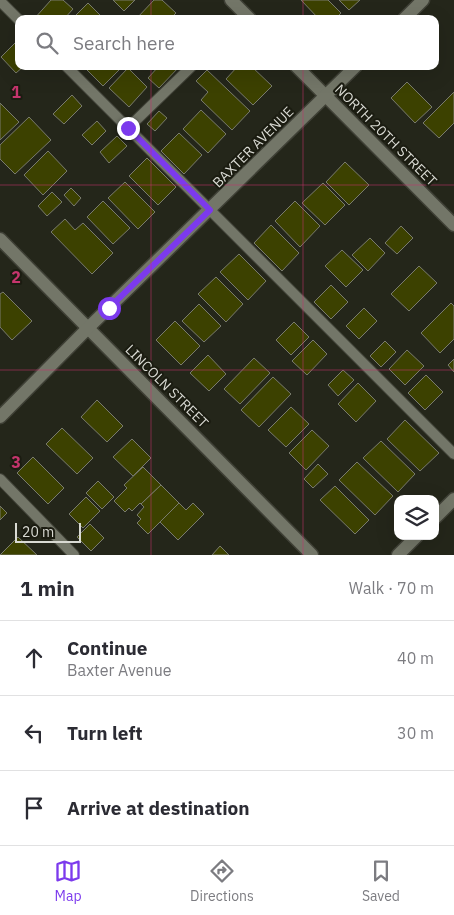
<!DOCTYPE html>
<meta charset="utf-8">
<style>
:root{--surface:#fff;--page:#f7f7f7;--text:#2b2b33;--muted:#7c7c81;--line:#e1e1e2;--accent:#7c3aed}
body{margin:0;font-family:"IBM Plex Sans",sans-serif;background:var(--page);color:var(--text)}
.controls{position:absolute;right:15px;bottom:15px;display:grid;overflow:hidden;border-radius:10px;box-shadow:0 5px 20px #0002}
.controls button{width:45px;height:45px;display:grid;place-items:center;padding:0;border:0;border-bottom:1px solid var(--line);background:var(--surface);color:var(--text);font:25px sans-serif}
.scale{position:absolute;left:15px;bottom:12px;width:66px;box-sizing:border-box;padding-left:5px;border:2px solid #d9dad3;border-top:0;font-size:14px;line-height:18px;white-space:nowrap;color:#d9dad3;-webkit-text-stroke:4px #1b1c11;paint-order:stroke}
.stop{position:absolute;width:15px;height:15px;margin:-11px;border:4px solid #7c3aed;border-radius:50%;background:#fff}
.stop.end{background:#7c3aed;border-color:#fff;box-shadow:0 1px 5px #0008}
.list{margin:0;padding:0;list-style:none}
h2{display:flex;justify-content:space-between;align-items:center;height:65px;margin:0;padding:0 20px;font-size:21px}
h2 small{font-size:16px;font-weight:400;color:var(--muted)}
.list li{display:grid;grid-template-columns:32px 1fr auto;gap:15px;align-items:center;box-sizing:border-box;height:75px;padding:0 20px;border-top:1px solid var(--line)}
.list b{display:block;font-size:19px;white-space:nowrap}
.list p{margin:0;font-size:16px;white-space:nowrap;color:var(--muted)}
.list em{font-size:16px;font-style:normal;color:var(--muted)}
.icon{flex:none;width:28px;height:28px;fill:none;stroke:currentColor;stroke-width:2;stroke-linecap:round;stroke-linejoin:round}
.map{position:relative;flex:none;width:454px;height:555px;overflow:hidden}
.search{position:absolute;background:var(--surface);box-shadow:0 5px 20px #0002;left:15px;right:15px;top:15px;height:55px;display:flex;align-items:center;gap:12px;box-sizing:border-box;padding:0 18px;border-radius:10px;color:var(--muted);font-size:19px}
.sheet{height:290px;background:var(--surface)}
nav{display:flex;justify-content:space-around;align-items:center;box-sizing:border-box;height:70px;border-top:1px solid var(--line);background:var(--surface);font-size:14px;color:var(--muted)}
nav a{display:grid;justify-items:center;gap:2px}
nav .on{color:var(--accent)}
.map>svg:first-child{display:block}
.building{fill:#3c4100;stroke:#797b6d}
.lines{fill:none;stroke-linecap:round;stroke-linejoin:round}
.lane-casing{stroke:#3f4036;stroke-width:12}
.street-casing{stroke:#3f4036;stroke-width:15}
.lane{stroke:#737668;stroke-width:10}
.street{stroke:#737668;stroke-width:12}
.route{stroke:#7c3aed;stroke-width:6}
.grid{fill:none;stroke:#c5356d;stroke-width:1;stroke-opacity:0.55}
.labels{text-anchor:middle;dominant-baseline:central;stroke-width:4;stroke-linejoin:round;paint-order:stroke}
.street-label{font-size:14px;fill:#d9dad3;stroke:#1b1c11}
.grid-label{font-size:16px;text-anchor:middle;font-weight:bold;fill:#c5356d;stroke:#1b1c11;stroke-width:4;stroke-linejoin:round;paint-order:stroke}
</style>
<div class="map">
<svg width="454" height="555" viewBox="0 0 454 555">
<rect width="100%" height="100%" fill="#24261a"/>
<!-- building -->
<g class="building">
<polygon points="51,0 63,0 73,9 64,19 34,19"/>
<polygon points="113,0 135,0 124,11"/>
<polygon points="154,0 162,0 176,13 170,19 136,19"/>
<polygon points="301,0 328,0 341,13 335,19 319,19"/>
<polygon points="339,0 360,0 349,10"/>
<polygon points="88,3 104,19 72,19"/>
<polygon points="19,39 19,66 24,66 16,73 1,57"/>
<polygon points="89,66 121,66 122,67 103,86 86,69"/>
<polygon points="159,66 180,66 159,88 148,78"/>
<polygon points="238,66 251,66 272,86 253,105 226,79"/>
<polygon points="128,68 147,87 129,107 109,88"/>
<polygon points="207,70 250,111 232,130 201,100 208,92 196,81"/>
<polygon points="407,82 432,107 415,123 391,98"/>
<polygon points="454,92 454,123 439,138 423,123"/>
<polygon points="72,95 82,106 64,124 53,114"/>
<polygon points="0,103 19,122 0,140"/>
<polygon points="201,110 226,134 208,153 183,129"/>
<polygon points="159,111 167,118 155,131 147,124"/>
<polygon points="29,117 51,140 15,174 0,159 0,145"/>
<polygon points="97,121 106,131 92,145 82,135"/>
<polygon points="179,133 202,155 184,174 161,151"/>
<polygon points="117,136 127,146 109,163 100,152"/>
<polygon points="48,151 67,171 43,195 24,175"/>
<polygon points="147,158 176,187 158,205 129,176"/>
<polygon points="345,162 369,185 349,205 326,182"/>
<polygon points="125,182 155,212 138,229 108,198"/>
<polygon points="323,183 345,205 325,225 302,203"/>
<polygon points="71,188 81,198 74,206 64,195"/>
<polygon points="52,192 62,202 47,216 38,206"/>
<polygon points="103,201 130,228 113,244 87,217"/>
<polygon points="295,201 320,226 300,247 275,221"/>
<polygon points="65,219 75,230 83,223 113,253 92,274 51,232"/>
<polygon points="271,225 299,253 282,271 254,243"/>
<polygon points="401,226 413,238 397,254 385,243"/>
<polygon points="370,238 385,253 368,271 352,255"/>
<polygon points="342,250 363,270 346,287 325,266"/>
<polygon points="239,254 266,281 248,300 220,272"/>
<polygon points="419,266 437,283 409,311 391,294"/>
<polygon points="216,277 243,304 226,322 198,294"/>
<polygon points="331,285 348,302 331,319 314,302"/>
<polygon points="3,292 32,321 12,340 0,327 0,294"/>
<polygon points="451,303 454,306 454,339 440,353 421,333"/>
<polygon points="199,304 221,326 204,342 182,321"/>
<polygon points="364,308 377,321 359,339 346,326"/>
<polygon points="175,321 200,346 181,365 156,340"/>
<polygon points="294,322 309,337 291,355 276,340"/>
<polygon points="313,340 327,354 307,375 292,361"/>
<polygon points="385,341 396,352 381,367 370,356"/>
<polygon points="407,350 424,366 405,385 389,369"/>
<polygon points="208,355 226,374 209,391 190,373"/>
<polygon points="254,358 270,373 240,404 224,389"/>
<polygon points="454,359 454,372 448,365"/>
<polygon points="343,370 354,380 338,396 328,385"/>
<polygon points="426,375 443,392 425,410 408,393"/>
<polygon points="273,377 291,394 259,427 241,410"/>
<polygon points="358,383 376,401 356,422 338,404"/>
<polygon points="97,400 123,426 107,442 81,417"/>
<polygon points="291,407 309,424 286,447 268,430"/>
<polygon points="405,420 439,453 420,471 387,439"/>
<polygon points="62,428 93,458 77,474 46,444"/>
<polygon points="312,430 329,446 306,470 289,453"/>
<polygon points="132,439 151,458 133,476 113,457"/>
<polygon points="381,441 415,474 398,492 363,458"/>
<polygon points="33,457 64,488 48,504 17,473"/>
<polygon points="357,462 393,496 375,515 339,480"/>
<polygon points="318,464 328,474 313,488 304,479"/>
<polygon points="143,467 161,485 141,504 140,503 132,511 129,508 125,512 114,501 127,488 124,485"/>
<polygon points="98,481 114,497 102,509 86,493"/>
<polygon points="161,485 179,503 148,534 137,523 141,519 137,515 144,507 141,504"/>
<polygon points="335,486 369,520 355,534 320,500"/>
<polygon points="86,497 100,511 83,528 69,514"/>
<polygon points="179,503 186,510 193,503 204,514 178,540 160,522"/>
<polygon points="0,506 7,513 0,520"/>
<polygon points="90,524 104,538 91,551 77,537"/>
<polygon points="18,537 37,555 0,555"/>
<polygon points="220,546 229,555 212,555"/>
</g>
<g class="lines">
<defs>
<g id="lane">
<polyline points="0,1 19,20"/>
<polyline points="66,66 454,454"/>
<polyline points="128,128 192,66"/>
<polyline points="0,479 74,555"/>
</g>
<g id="street">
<polyline points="231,0 250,19"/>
<polyline points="404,19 423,0"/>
<polyline points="296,66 454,225"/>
<polyline points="0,239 312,555"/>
<polyline points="0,417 88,328 356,66"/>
<polyline points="435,518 454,499"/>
<polyline points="398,555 417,536"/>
</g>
</defs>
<!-- lane casing -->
<use href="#lane" class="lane-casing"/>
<!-- street casing -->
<use href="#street" class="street-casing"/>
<!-- lane -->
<use href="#lane" class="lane"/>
<!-- street -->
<use href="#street" class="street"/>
</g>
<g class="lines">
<!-- route -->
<polyline class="route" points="109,308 210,210 128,128"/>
</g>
<!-- grid -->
<path class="grid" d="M151,0v19M303,0v19M151,66v489M303,66v489M0,185h454M0,370h454"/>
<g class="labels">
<!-- street labels -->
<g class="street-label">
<text transform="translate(386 135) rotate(45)">NORTH 20TH STREET</text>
<text transform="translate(253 147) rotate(-45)">BAXTER AVENUE</text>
<text transform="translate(167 386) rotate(45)">LINCOLN STREET</text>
</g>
</g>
<g class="grid-label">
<text x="16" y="98">1</text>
<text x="16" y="283">2</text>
<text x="16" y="468">3</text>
</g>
</svg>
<div class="controls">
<button><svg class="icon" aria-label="layers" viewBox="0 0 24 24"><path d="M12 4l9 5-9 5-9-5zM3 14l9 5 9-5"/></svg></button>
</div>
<div class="scale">20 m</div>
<div class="stop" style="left:109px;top:308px"></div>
<div class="stop end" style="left:128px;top:128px"></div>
<div class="search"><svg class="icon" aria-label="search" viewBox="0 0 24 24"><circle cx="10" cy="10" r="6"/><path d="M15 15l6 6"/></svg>Search here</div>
</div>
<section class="sheet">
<h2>1 min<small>Walk · 70 m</small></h2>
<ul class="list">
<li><svg class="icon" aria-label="ahead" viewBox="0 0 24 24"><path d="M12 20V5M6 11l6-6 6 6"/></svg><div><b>Continue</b><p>Baxter Avenue</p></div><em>40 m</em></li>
<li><svg class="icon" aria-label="left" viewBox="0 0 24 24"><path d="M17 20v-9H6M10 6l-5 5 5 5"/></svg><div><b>Turn left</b></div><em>30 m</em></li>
<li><svg class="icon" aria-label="arrive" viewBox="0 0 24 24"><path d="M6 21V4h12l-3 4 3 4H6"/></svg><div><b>Arrive at destination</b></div></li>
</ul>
</section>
<nav>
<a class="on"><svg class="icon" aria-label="map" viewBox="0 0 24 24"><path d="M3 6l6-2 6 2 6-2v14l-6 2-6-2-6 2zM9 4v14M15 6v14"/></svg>Map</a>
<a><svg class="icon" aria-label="directions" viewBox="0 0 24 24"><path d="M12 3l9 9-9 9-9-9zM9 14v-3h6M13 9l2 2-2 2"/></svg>Directions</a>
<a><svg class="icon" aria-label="saved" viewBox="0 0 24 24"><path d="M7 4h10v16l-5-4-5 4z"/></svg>Saved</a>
</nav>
